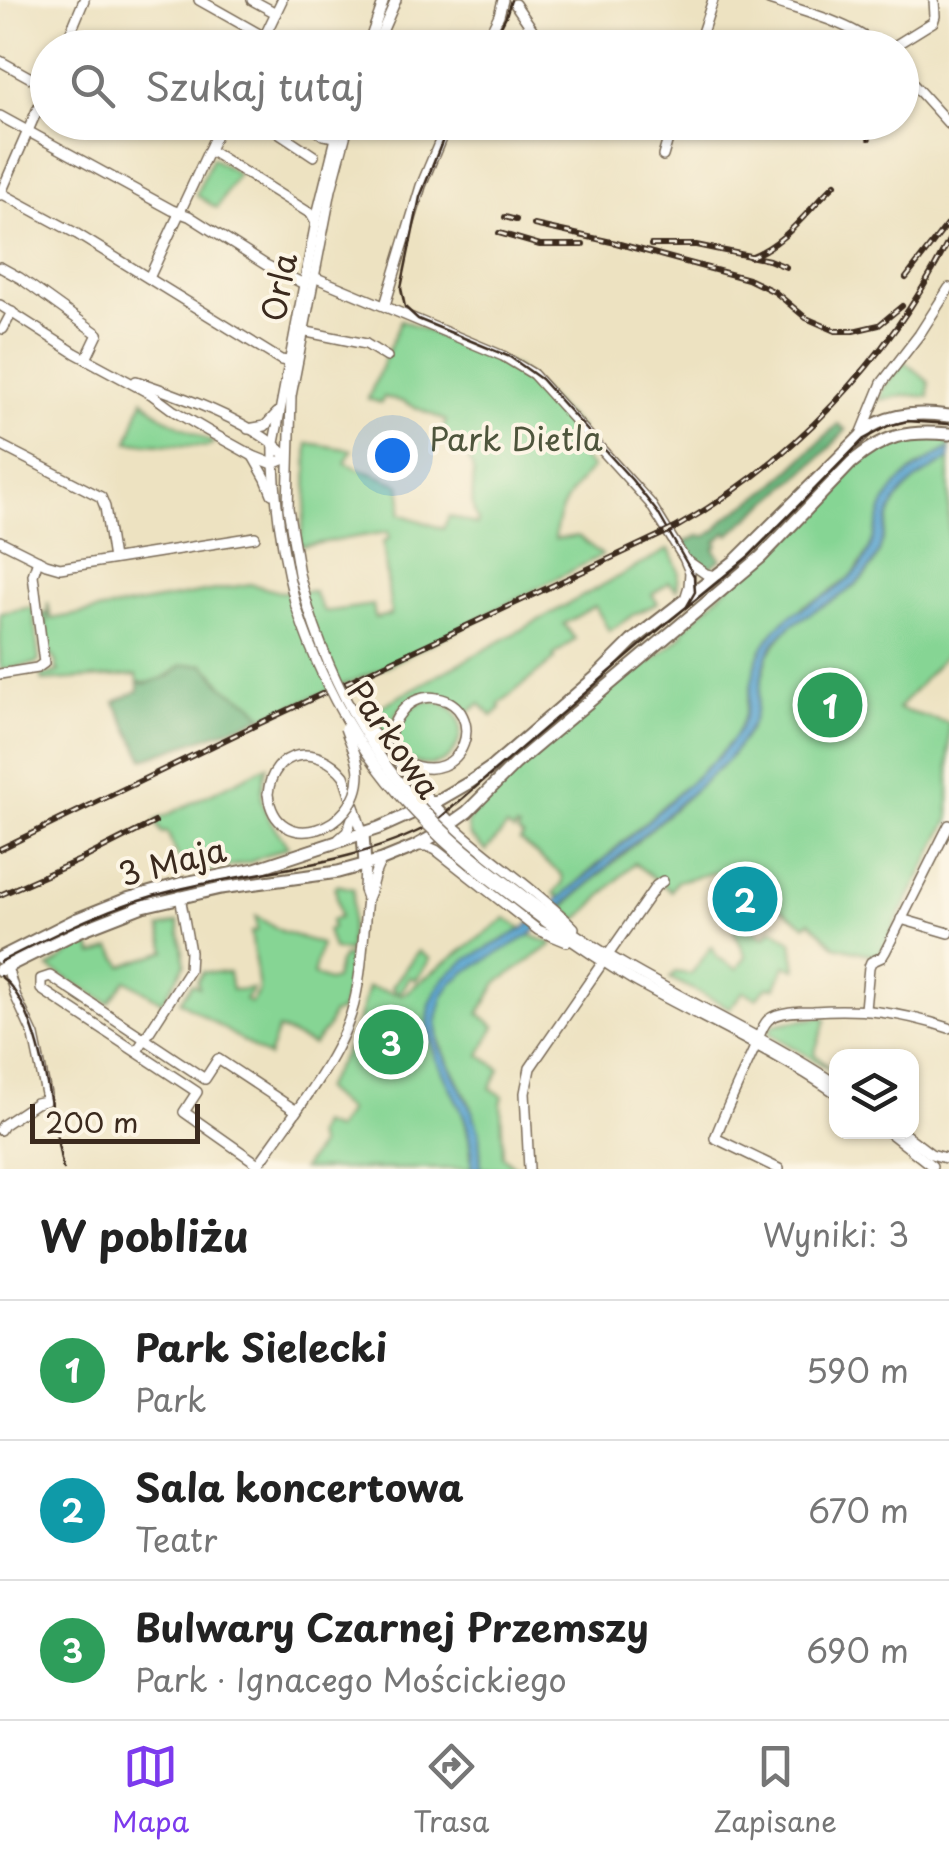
<!DOCTYPE html>
<html lang="pl">
<meta charset="utf-8">
<style>
:root{--surface:#fff;--page:#f2f2f2;--text:#222;--muted:#767676;--line:#e0e0e0;--accent:#7c3aed}
body{margin:0;font-family:"Playpen Sans",sans-serif;background:var(--page);color:var(--text)}
.controls{position:absolute;right:30px;bottom:30px;display:grid;overflow:hidden;border-radius:20px;box-shadow:0 2px 8px #0004}
.controls button{width:90px;height:90px;display:grid;place-items:center;padding:0;border:0;border-bottom:2px solid var(--line);background:var(--surface);color:var(--text);font:50px sans-serif}
.scale{position:absolute;left:30px;bottom:25px;width:170px;box-sizing:border-box;padding-left:10px;border:5px solid #3b2a1e;border-top:0;font-size:28px;line-height:35px;white-space:nowrap;color:#3b2a1e;-webkit-text-stroke:8px #fcf5e5;paint-order:stroke}
.you{position:absolute;left:392px;top:455px;width:35px;height:35px;margin:-25px;border:8px solid #fff;border-radius:50%;background:#1a73e8;box-shadow:0 0 0 15px #1a73e833}
.badge{display:grid;place-items:center;width:65px;height:65px;border-radius:50%;background:var(--accent);color:#fff;font-size:32px;font-weight:700}
.pin{position:absolute;translate:-50% -50%;border:5px solid #fff;box-shadow:0 2px 10px #0006}
.list{margin:0;padding:0;list-style:none}
h2{display:flex;justify-content:space-between;align-items:center;height:130px;margin:0;padding:0 40px;font-size:42px}
h2 small{font-size:32px;font-weight:400;color:var(--muted)}
.list li{display:grid;grid-template-columns:65px 1fr auto;gap:30px;align-items:center;box-sizing:border-box;height:140px;padding:0 40px;border-top:2px solid var(--line)}
.list b{display:block;font-size:38px;white-space:nowrap}
.list p{margin:0;font-size:32px;white-space:nowrap;color:var(--muted)}
.list em{font-size:32px;font-style:normal;color:var(--muted)}
.icon{flex:none;width:55px;height:55px;fill:none;stroke:currentColor;stroke-width:2;stroke-linecap:round;stroke-linejoin:round}
.map{position:relative;flex:none;width:949px;height:1169px;overflow:hidden}
.search{position:absolute;background:var(--surface);box-shadow:0 2px 8px #0004;left:30px;right:30px;top:30px;height:110px;display:flex;align-items:center;gap:25px;box-sizing:border-box;padding:0 35px;border-radius:55px;color:var(--muted);font-size:38px}
.sheet{height:550px;background:var(--surface)}
nav{display:flex;justify-content:space-around;align-items:center;box-sizing:border-box;height:140px;border-top:2px solid var(--line);background:var(--surface);font-size:28px;color:var(--muted)}
nav a{display:grid;justify-items:center;gap:5px}
nav .on{color:var(--accent)}
.map>svg:first-child{display:block}
.green{fill:#86d594;stroke:#608059;stroke-width:2.5}
.forest{fill:#6cb67e;stroke:#54704e;stroke-width:2.5}
.water{fill:#58a5d1;stroke:#4a6878;stroke-width:2.5}
.lines{fill:none;stroke-linecap:round;stroke-linejoin:round}
.minor-casing{stroke:#796a57;stroke-width:12}
.major-casing{stroke:#796a57;stroke-width:15}
.minor{stroke:#fff;stroke-width:9}
.major{stroke:#fff;stroke-width:11}
.tram{stroke:#3b2a1e;stroke-width:2.5}
.rail-casing{stroke:#3b2a1e;stroke-width:6}
.rail{stroke:#fcf5e5;stroke-width:2.5;stroke-dasharray:8;stroke-linecap:butt}
.minor-bridge-casing{stroke:#796a57;stroke-width:12;stroke-linecap:butt}
.minor-bridge{stroke:#fff;stroke-width:9}
.labels{text-anchor:middle;dominant-baseline:central;stroke-width:8;stroke-linejoin:round;paint-order:stroke}
.street-label{font-size:32px;fill:#3b2a1e;stroke:#fcf5e5}
.park-label{font-size:32px;fill:#4e553c;stroke:#fcf5e5}
</style>
<div class="map">
<svg width="949" height="1169" viewBox="0 0 949 1169">
<rect width="100%" height="100%" fill="#fcf5e5"/>
<filter id="ink" filterUnits="userSpaceOnUse"><feTurbulence type="fractalNoise" baseFrequency=".01" numOctaves="2"/><feDisplacementMap in="SourceGraphic" scale="20" xChannelSelector="R" yChannelSelector="G"/><feConvolveMatrix kernelMatrix="1 2 1 2 8 2 1 2 1" color-interpolation-filters="sRGB"/></filter>
<filter id="wash" filterUnits="userSpaceOnUse"><feTurbulence type="fractalNoise" baseFrequency=".0048" numOctaves="4" result="noise"/><feDisplacementMap in="SourceGraphic" scale="40" xChannelSelector="R" yChannelSelector="G"/><feGaussianBlur stdDeviation="2.25" result="paint"/><feColorMatrix in="noise" values="0 0 0 0 0 0 0 0 0 0 0 0 0 0 0 0 0 1.4 0 .05"/><feComposite in="paint" operator="in"/></filter>
<g filter="url(#wash)">
<rect width="100%" height="100%" fill="#ede2c1"/>
<!-- green -->
<g class="green">
<polygon points="212,158 238,174 217,208 196,195"/>
<path d="M401,320l114,47 65,61 -12,15 24,25c-19,20 -36,42 -37,71l23,-3 24,19 -227,117 -111,45 -13,-14 -26,-15 -12,-16 -31,-7c-11,10 -30,21 -44,17l-1,-7 -94,6 -2,-6h8l10,-4 -3,-4 1,-4 -3,-4 2,-1h-3l-5,-11 -2,-24c-5,9 0,25 5,34l-5,-1 -4,-42 5,-1v9l1,-20 3,17 199,-35 30,8 33,-1 11,21 49,-7 2,13 16,-3 -8,-74 6,-2 -1,-7 -87,14c-2,-18 6,-34 6,-52 1,-17 -1,-34 1,-51l44,7 -7,13 55,22 2,16 -2,13 43,15 6,-13 28,9 1,-4c-10,-16 -3,-31 -5,-49 -1,-8 -6,-17 -9,-24l-24,-11 6,-16 -42,-19 -20,-5 -3,6 -13,-4z"/>
<polygon points="904,361 929,382 929,397 907,395 880,400 885,385"/>
<polygon points="143,399 160,415 213,443 208,447 128,442"/>
<path d="M942,436l7,6v6l-36,22 -17,16 -13,23 -10,36 -20,30 -28,21 -22,10 -46,54 -13,58 -8,17 -18,22 -158,141 -6,-5 9,-10 -1,-8 -42,-34 3,-4 -5,-4 1,-4 -3,-1 -2,4 -7,-5 -21,24 -16,-15 -3,-12 5,-11c41,-39 81,-79 126,-114 28,-23 60,-39 85,-65v-4l175,-169 33,-21z"/>
<path d="M949,459v192l-51,58 51,14v97l-69,134 -7,1 -38,-9 -25,-25 -5,4 -79,-55 -49,11 -6,10 -37,-28 -57,58 -13,-14 164,-147 21,-30 19,-75c9,-14 21,-30 36,-40 20,-12 41,-18 58,-36 24,-26 18,-42 30,-70 10,-24 36,-37 57,-50z"/>
<path d="M669,549l10,23 -2,18 -8,-8 -17,13 6,8 -23,11 -26,17 -14,-25 -31,18 11,15 -22,17 2,3 -56,45 2,4 -9,8 -12,-12 -13,9c-32,-37 -71,-19 -80,25l-20,-24z"/>
<polygon points="33,607 39,661 33,664 0,670 0,613"/>
<path d="M421,702c71,-9 36,101 -24,49 -3,-25 3,-36 24,-49z"/>
<path d="M267,766c-13,41 -1,47 21,81l-38,15 -50,11 -3,-14 -7,1v4l-8,2 -15,-34 -5,1 -7,-12z"/>
<polygon points="337,885 354,889 349,952 333,949 327,930 332,928 331,920 340,917 335,886"/>
<polygon points="256,916 281,931 321,944 313,975 328,981 335,979 339,963 343,957 349,956 346,991 341,1011 332,1014 327,1028 313,1045 278,1029 268,1057 180,1001 192,984 199,987 197,981 203,972 229,973 232,990 253,989 245,1000 251,1003 259,990 251,932 257,931"/>
<path d="M506,918l17,11c-44,24 -91,42 -96,99 19,46 46,90 44,141h-169l17,-23 -4,-10 5,-12 15,6 13,-19 -25,-22 30,-50 15,-52 31,7 -7,-7 26,-36 12,8 -14,21 -6,-3 -10,16 2,2z"/>
<polygon points="178,922 185,964 162,1002 126,980 109,1003 49,968 88,940 94,955 111,948 123,966 166,951 160,928"/>
<polygon points="739,923 765,937 769,931 774,929 792,942 796,969 785,965 776,987 767,987 756,998 744,991 730,1008 670,978 675,972 691,974 712,946 717,957 737,969 746,956 733,929"/>
<path d="M530,935l23,9 -56,39 -18,31 16,12 -15,29 20,14 -10,19 13,8 -2,8 2,52 11,10 9,3h-42c0,-18 -2,-37 -7,-54 -14,-44 -66,-93 -18,-136 21,-18 50,-30 74,-44z"/>
<polygon points="822,1017 826,1020 814,1054 833,1071 769,1033 772,1026 777,1024"/>
</g>
<!-- forest -->
<g class="forest">
<path d="M838,424l8,6c-34,40 -79,71 -117,105l-3,-3 -10,10 2,3 -4,4 7,10 -15,12 -10,-8 -15,-19 17,-8h9l9,-6 9,-11 46,-31z"/>
<polygon points="204,664 225,688 251,703 264,717 144,759 115,702 138,691 138,682 145,684 170,676 182,665"/>
</g>
<!-- water -->
<path class="water" d="M949,448v11c-21,13 -47,26 -57,50 -12,27 -6,43 -30,69 -28,31 -75,35 -94,76 -8,19 -7,41 -13,61 -5,17 -17,31 -27,45l-198,175 -63,36 -15,12 -9,13 -6,23 2,26 34,68 6,18 2,38h-10l1,-17 -6,-32 -30,-61 -9,-31 3,-24 7,-15 8,-12 21,-17 57,-31 69,-58 126,-114c10,-12 21,-24 26,-39 8,-24 7,-52 21,-74 26,-43 60,-39 90,-71 17,-19 19,-40 27,-63 12,-32 40,-45 67,-62z"/>
</g>
<g filter="url(#ink)">
<g class="lines">
<defs>
<g id="minor">
<polyline points="199,0 284,48"/>
<polyline points="252,0 276,13"/>
<path d="M769,0c32,11 87,24 109,48"/>
<polyline points="515,4 545,48"/>
<polyline points="64,48 84,0"/>
<polyline points="259,48 282,0"/>
<polyline points="367,48 384,0"/>
<polyline points="375,48 396,0"/>
<polyline points="483,48 499,15 503,0"/>
<polyline points="697,48 713,0"/>
<polyline points="891,48 933,22 935,16 934,0"/>
<polyline points="0,61 47,87"/>
<polyline points="902,72 949,124"/>
<polyline points="0,116 172,210 189,216 266,265 304,284"/>
<polyline points="263,122 314,156"/>
<polyline points="305,122 323,135 336,137"/>
<polyline points="616,122 668,138"/>
<polyline points="209,150 311,214 316,223"/>
<polyline points="663,156 673,122"/>
<polyline points="1,193 77,234 281,360 288,361"/>
<polyline points="0,195 48,85"/>
<polyline points="0,267 20,278 98,334 86,359"/>
<polyline points="314,277 503,356 533,374 650,503 684,558 690,572 689,586 685,599"/>
<polyline points="149,278 222,122"/>
<polyline points="0,305 75,353 151,394 174,411 208,431 253,456 273,464 288,458"/>
<polyline points="385,305 421,186 448,122"/>
<polyline points="3,329 12,312"/>
<polyline points="302,331 366,344 387,357"/>
<path d="M136,381c42,14 125,44 152,77"/>
<polyline points="248,429 265,426 277,413"/>
<polyline points="862,432 882,383 919,335 949,288"/>
<polyline points="0,445 101,497 105,507 113,559"/>
<polyline points="253,456 266,479 272,494"/>
<polyline points="0,541 46,564 60,568 255,537"/>
<polyline points="686,560 706,574 715,576"/>
<path d="M296,606c-14,-54 -23,-107 -22,-163l44,-232 22,-89"/>
<polyline points="308,607 299,574 288,508 291,396 331,190 349,122"/>
<polyline points="0,674 37,668 44,663 33,575 38,560"/>
<path d="M405,762c61,29 84,-55 32,-64 -13,-3 -27,3 -35,13 -33,39 13,64 30,93"/>
<path d="M268,794c4,-45 50,-51 76,-18l19,58"/>
<path d="M452,825c39,36 85,65 122,103"/>
<polyline points="339,839 347,832 355,810"/>
<polyline points="419,846 427,846 436,850 538,930 567,942"/>
<path d="M480,862c46,36 92,73 143,102 70,41 145,75 213,120"/>
<polyline points="365,865 364,890 367,898"/>
<path d="M475,868c51,40 102,79 158,112 68,38 140,70 203,113"/>
<polyline points="901,919 949,933"/>
<polyline points="608,955 656,886 663,881"/>
<polyline points="865,1009 869,967 871,962 882,957 885,952 949,825"/>
<polyline points="137,1051 189,970 190,952 180,896"/>
<polyline points="0,1130 3,1125 36,1103 45,1101 46,1094 34,1036 16,997 7,967"/>
<polyline points="889,1132 932,1166"/>
<polyline points="902,1132 931,1154 949,1159"/>
<polyline points="258,1164 184,1112 197,1092 41,989 41,979 50,976 205,1079 218,1059 295,1110"/>
<path d="M257,1167c30,-45 78,-102 94,-153 11,-34 12,-80 16,-116 7,-13 5,-26 15,-38"/>
<polyline points="529,1169 525,1093 530,1068 603,962"/>
<path d="M779,1169l-64,-31c12,-31 26,-60 40,-91 4,-9 6,-20 13,-27 10,-9 32,-9 45,-9 51,-3 87,1 136,17"/>
</g>
<g id="major">
<polyline points="432,804 452,825"/>
<polyline points="363,834 365,865"/>
<path d="M0,958l77,-39 50,-20 53,-15 75,-15 124,-41 53,-24 38,-22 22,-15 103,-89 37,-37 103,-80 135,-134c25,-14 51,-15 79,-11"/>
<path d="M0,970l79,-39 64,-25 78,-18 117,-16 44,-12 32,-13 18,-10 35,-25 48,-48 246,-207 90,-94c33,-28 56,-33 98,-29"/>
</g>
</defs>
<!-- minor casing -->
<use href="#minor" class="minor-casing"/>
<!-- major casing -->
<use href="#major" class="major-casing"/>
<!-- minor -->
<use href="#minor" class="minor"/>
<!-- major -->
<use href="#major" class="major"/>
<!-- tram -->
<g class="tram">
<polyline points="490,48 506,16 511,0"/>
<polyline points="450,122 420,197 401,288 405,307 418,319 510,357 541,379 632,480 658,513 694,576 695,592 687,606"/>
<path d="M0,962c57,-29 113,-58 176,-72 86,-21 180,-24 258,-67l222,-191 94,-77 114,-116 24,-13 19,-5 42,3"/>
<path d="M0,976c43,32 51,142 63,193"/>
</g>
<defs>
<g id="rail">
<polyline points="869,138 876,122"/>
<polyline points="505,217 516,220"/>
<polyline points="534,225 616,243 748,279 775,292 806,318 836,331 853,331 879,325 902,306"/>
<polyline points="499,233 540,245 583,245"/>
<polyline points="651,245 696,245 769,260 786,267"/>
<path d="M750,257c37,-14 57,-47 85,-73"/>
<polyline points="906,278 949,222"/>
<path d="M0,849l237,-115 438,-206c118,-67 213,-167 274,-288"/>
<polyline points="0,895 80,860 155,822"/>
</g>
</defs>
<!-- rail casing -->
<use href="#rail" class="rail-casing"/>
<!-- rail -->
<use href="#rail" class="rail"/>
<defs>
<g id="minor-bridge">
<path d="M296,606c35,109 91,190 179,262"/>
<path d="M308,607c32,103 87,187 172,255"/>
<polyline points="360,719 392,753 405,762"/>
<path d="M268,794c8,65 91,36 91,-20 0,-16 -9,-31 -14,-46"/>
</g>
</defs>
<!-- minor-bridge casing -->
<use href="#minor-bridge" class="minor-bridge-casing"/>
<!-- minor-bridge -->
<use href="#minor-bridge" class="minor-bridge"/>
</g>
</g>
<g class="labels">
<!-- street labels -->
<g class="street-label">
<text transform="translate(278 287) rotate(-79)">Orla</text>
<text transform="translate(395 739) rotate(55)">Parkowa</text>
<text transform="translate(172 861) rotate(-14)">3 Maja</text>
</g>
<!-- park labels -->
<g class="park-label">
<text x="516" y="438">Park Dietla</text>
</g>
</g>
</svg>
<div class="controls">
<button><svg class="icon" aria-label="layers" viewBox="0 0 24 24"><path d="M12 4l9 5-9 5-9-5zM3 14l9 5 9-5"/></svg></button>
</div>
<div class="scale">200 m</div>
<div class="you"></div>
<div class="pin badge" style="left:830px;top:705px;background:#2e9e5b">1</div>
<div class="pin badge" style="left:745px;top:899px;background:#0f9aa8">2</div>
<div class="pin badge" style="left:391px;top:1042px;background:#2e9e5b">3</div>
<div class="search"><svg class="icon" aria-label="search" viewBox="0 0 24 24"><circle cx="10" cy="10" r="6"/><path d="M15 15l6 6"/></svg>Szukaj tutaj</div>
</div>
<section class="sheet">
<h2>W pobliżu<small>Wyniki: 3</small></h2>
<ul class="list">
<li><span class="badge" style="background:#2e9e5b">1</span><div><b>Park Sielecki</b><p>Park</p></div><em>590 m</em></li>
<li><span class="badge" style="background:#0f9aa8">2</span><div><b>Sala koncertowa</b><p>Teatr</p></div><em>670 m</em></li>
<li><span class="badge" style="background:#2e9e5b">3</span><div><b>Bulwary Czarnej Przemszy</b><p>Park · Ignacego Mościckiego</p></div><em>690 m</em></li>
</ul>
</section>
<nav>
<a class="on"><svg class="icon" aria-label="map" viewBox="0 0 24 24"><path d="M3 6l6-2 6 2 6-2v14l-6 2-6-2-6 2zM9 4v14M15 6v14"/></svg>Mapa</a>
<a><svg class="icon" aria-label="directions" viewBox="0 0 24 24"><path d="M12 3l9 9-9 9-9-9zM9 14v-3h6M13 9l2 2-2 2"/></svg>Trasa</a>
<a><svg class="icon" aria-label="saved" viewBox="0 0 24 24"><path d="M7 4h10v16l-5-4-5 4z"/></svg>Zapisane</a>
</nav>
